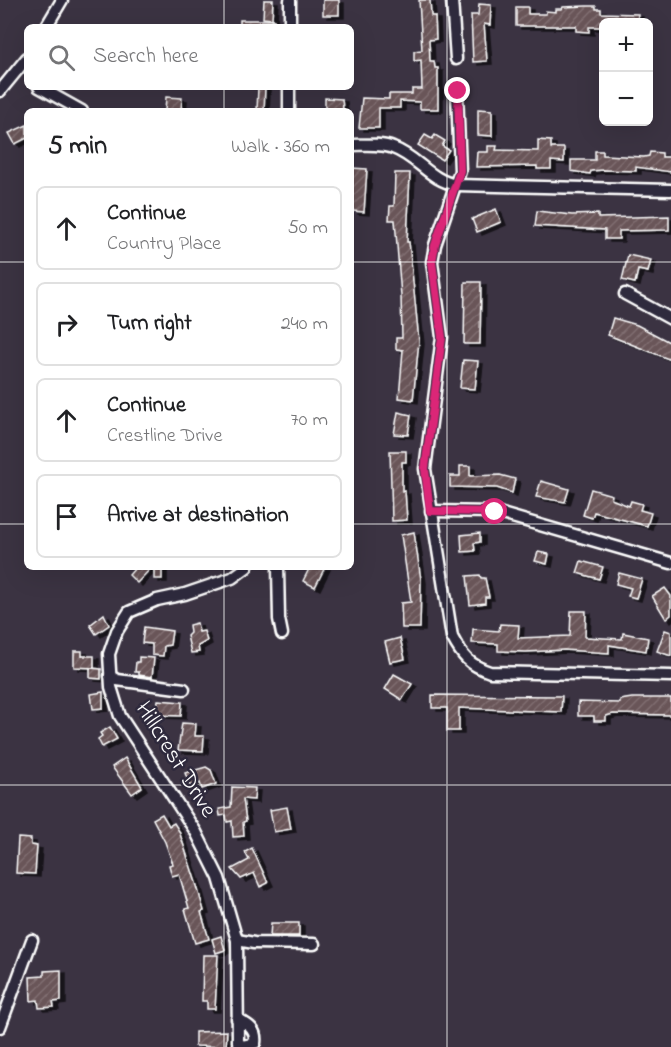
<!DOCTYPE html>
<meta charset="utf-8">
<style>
:root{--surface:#fff;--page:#f2f2f2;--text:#202124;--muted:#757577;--line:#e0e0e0}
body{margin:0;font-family:"Indie Flower",sans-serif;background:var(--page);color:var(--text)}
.controls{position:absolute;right:18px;top:18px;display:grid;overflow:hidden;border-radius:9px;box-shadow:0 6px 24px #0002}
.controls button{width:54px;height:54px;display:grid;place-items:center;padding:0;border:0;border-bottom:2px solid var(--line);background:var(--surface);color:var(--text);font:30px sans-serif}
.stop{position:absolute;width:18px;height:18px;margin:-14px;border:4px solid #db2777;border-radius:50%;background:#fff}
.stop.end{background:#db2777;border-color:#fff;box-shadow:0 2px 6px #0008}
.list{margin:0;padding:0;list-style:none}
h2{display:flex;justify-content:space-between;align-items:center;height:78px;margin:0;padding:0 24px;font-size:26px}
h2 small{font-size:20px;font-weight:400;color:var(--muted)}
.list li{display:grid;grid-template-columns:39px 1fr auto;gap:18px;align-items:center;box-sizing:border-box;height:84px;margin:0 12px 12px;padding:0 12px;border:2px solid var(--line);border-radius:9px}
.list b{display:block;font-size:22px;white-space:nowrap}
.list p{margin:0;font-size:20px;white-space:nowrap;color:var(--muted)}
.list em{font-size:20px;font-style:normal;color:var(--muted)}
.icon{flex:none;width:33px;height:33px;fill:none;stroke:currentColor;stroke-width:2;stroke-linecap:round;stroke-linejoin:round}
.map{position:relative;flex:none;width:671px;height:1047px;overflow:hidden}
.search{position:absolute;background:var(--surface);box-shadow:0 6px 24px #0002;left:24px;top:24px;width:330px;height:66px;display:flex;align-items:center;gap:15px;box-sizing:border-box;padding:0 21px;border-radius:9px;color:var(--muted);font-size:22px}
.panel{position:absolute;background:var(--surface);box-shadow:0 6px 24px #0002;left:24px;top:108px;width:330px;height:462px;border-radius:9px}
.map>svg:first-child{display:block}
.building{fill:url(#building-hatch);stroke:#fff;stroke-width:1.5;filter:url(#shadow)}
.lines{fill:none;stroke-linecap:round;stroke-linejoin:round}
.minor-casing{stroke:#fff;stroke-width:15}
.minor{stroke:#2f2a3d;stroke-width:10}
.route{stroke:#db2777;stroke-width:8}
.grid{fill:none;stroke:#fff;stroke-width:1.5;stroke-opacity:0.55}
.labels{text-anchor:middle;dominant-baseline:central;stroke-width:5;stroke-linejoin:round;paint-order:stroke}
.street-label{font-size:24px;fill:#fff;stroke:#2f2a3d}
</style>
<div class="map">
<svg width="671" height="1047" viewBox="0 0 671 1047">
<defs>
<pattern id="building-hatch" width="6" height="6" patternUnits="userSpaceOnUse" patternTransform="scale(1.5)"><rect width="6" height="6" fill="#695558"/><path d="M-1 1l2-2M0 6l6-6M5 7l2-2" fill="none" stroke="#806e71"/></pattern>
<filter id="shadow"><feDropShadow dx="5" dy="3" stdDeviation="0" flood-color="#0009"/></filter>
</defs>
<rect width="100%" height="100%" fill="#3b3342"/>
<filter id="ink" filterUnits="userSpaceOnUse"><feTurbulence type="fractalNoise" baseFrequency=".0167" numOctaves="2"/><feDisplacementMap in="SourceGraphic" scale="12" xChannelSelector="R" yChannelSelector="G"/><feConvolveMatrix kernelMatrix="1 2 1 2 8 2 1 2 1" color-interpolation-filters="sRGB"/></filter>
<g filter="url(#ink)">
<!-- building -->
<g class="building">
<polygon points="264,0 273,0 272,19 263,18"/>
<rect x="323" y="0" width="16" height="15"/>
<polygon points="419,0 430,0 431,16 435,16 436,39 429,40 430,61 434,61 435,68 438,68 438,109 420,109 420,102 400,101 400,108 379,108 379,128 359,128 362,98 389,99 389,94 412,94 412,89 422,89 421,60 414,61 414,51 422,50"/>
<polygon points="479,4 491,5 490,25 484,24 487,61 473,62 471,15 478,15"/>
<polygon points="586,6 596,6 596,9 601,9 601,13 638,14 637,22 601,22 601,27 589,27 589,32 576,31 576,26 516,26 516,7 528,7 528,14 546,14 546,11 556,12 556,9 562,9 563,7"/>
<rect x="240" y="20" width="34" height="7"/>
<polygon points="258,87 265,87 264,111 257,111"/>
<polygon points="166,97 182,98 181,111 165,111"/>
<polygon points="325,98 342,99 343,110 325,111"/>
<polygon points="478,109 492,110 492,136 478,135"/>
<polygon points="27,125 27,138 15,144 9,133"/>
<polygon points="425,135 432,139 435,135 445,141 442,146 449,150 442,160 418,145"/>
<polygon points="538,140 551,141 551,148 564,148 564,162 551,161 551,169 537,169 537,166 476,167 477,152 488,152 488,146 497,146 496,150 538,151"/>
<polygon points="595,151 603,151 603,155 644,157 649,156 650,152 662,153 662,157 671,157 671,172 636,167 636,171 603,170 591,171 590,174 571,171 571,160 595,160"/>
<polygon points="351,168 367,169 364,212 353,211"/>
<polygon points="395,173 410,173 407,242 409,242 419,341 413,400 399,398 403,350 396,349 396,338 402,338 401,296 395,220 389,220 390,206 394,206"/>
<polygon points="496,209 501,222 477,232 472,219"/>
<polygon points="537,211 572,215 598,214 598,218 669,216 669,230 619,231 619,239 605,239 605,230 535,226"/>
<polygon points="628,255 651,260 648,272 638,270 635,283 622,280"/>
<polygon points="465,282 481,282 480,344 464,344"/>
<polygon points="613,318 637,325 671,343 671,360 608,335"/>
<polygon points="463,360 478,361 475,389 460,388"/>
<polygon points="398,412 411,415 408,435 394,434"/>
<polygon points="390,451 406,451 406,462 402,462 402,492 405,491 407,520 392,521"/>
<polygon points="460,466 470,466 470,476 500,475 515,479 512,493 497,488 450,487 450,476 460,476"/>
<polygon points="541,481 569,489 565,502 536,497"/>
<polygon points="591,489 612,495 611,499 629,506 631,501 642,504 640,510 651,513 647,526 594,512 592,518 583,515"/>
<polygon points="414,532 421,580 420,628 402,628 401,603 411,602 401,535"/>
<polygon points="480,533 480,542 474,543 475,551 462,552 461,535"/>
<polygon points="538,552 549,554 547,564 535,561"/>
<polygon points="581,561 603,567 599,579 577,573"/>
<polygon points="136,567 152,567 137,583 129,575"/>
<rect x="154" y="567" width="8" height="12"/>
<polygon points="310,567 325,567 315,587 303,581"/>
<polygon points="619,573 642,579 636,598 628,596 631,588 616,584"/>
<polygon points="480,575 481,578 485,578 489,597 485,597 485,603 470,605 467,576"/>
<polygon points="665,588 671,596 671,615 666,619 652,596"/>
<polygon points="571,611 586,611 585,637 622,639 623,633 648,638 646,651 609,645 609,653 564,650 526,652 498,651 498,644 472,643 473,629 499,631 500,624 519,625 518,638 570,636"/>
<polygon points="104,614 109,625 96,634 90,625"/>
<polygon points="197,623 199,632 204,631 207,641 198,646 199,652 191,653 187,636 190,633 189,625"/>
<polygon points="144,627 172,631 170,645 164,646 163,656 152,655 152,644 142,643"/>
<polygon points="665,630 671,632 671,656 657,651"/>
<polygon points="400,638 405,659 390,662 385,642"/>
<polygon points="74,651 82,651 82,656 94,656 94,668 74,667"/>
<polygon points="139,657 154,658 152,677 139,675 139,672 135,672 136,662 139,662"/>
<polygon points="90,668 101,669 101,679 90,678"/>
<polygon points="394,674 412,684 402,700 385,689"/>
<polygon points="103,692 103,708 93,709 91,694"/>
<polygon points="432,695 562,696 561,712 459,708 459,731 447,731 447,708 432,708"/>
<polygon points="632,698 671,698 671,715 613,714 606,716 606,721 594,721 594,716 578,716 578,702 620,703 620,700"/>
<polygon points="158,700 182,702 181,716 156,715"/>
<polygon points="182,723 196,724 195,736 204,736 203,751 178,750"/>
<polygon points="110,727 117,739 102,747 98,739 102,736 100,733"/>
<polygon points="125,758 142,787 132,794 112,767"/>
<polygon points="206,767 211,770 216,784 202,789 200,783 190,786 185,773"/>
<polygon points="232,787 255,788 254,800 243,799 246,821 243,822 244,836 233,837 232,821 227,822 226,815 220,816 219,809 231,807"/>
<polygon points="287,807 291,829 274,832 270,810"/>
<polygon points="162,814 169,826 174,823 179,831 197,886 204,911 201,912 209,939 195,943 185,909 189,908 179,874 172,876 169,865 173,864 165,842 153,819"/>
<polygon points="18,838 31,839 31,845 37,846 35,874 16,873"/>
<polygon points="252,848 268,883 260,887 254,873 241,879 232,869 249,860 245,852"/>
<polygon points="271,923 299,923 299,936 270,936"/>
<polygon points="221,936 225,950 216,953 212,939"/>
<polygon points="203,955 218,955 215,1009 207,1009 207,1001 202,1001"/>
<polygon points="61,970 61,1001 53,1002 54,1007 39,1008 38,1000 31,1001 30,977 44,976 44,971"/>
<polygon points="227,1031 226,1047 195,1046 195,1032"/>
</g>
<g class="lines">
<defs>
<g id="minor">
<polyline points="452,0 456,59"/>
<polyline points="46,27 62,0"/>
<polyline points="290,27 290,0"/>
<polyline points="39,87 82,111"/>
<polyline points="0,91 27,58"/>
<path d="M457,91l3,80 -25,74 -3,17 10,75 -17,132 27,168c10,19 17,28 38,35l181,4"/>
<polyline points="289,111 289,87"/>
<path d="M351,145c13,0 30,-2 42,3 25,9 37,33 64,37l214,5"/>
<polyline points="625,294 671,319"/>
<polyline points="431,511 495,512 671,563"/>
<polyline points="278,567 279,619 282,634"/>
<polyline points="110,676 117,680 184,689"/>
<polyline points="237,940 254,943 314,944"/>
<path d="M237,1019c11,6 20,10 18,24l-13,3 -4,-4 -1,-102 -18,-62 -23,-46 -76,-116 -9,-29 -2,-33 8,-23 12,-19 28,-12 28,-6 47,-16 15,-11"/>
<polyline points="0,1027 32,940"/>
</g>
</defs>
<!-- minor casing -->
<use href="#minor" class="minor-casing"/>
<!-- minor -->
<use href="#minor" class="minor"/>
</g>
</g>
<g class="lines" filter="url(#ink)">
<!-- route -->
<polyline class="route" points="458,91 460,171 435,245 432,262 442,337 425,469 430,511 495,512"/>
</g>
<!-- grid -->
<path class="grid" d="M224,0v27M447,0v1047M224,87v24M0,262h27M351,262h320M0,524h27M351,524h320M224,567v480M0,785h671"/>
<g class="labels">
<!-- street labels -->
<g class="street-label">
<text transform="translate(175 760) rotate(58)">Hillcrest Drive</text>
</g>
</g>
</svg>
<div class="controls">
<button>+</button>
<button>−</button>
</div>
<div class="stop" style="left:495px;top:512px"></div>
<div class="stop end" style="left:458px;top:91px"></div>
<div class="search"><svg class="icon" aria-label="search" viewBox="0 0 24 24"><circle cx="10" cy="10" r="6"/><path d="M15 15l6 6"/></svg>Search here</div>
<section class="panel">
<h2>5 min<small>Walk · 360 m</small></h2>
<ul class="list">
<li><svg class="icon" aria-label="ahead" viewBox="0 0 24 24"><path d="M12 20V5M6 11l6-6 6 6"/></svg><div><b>Continue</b><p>Country Place</p></div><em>50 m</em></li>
<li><svg class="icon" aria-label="right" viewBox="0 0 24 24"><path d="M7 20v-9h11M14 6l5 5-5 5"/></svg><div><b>Turn right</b></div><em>240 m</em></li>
<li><svg class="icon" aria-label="ahead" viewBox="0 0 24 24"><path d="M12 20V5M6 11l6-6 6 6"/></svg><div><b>Continue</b><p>Crestline Drive</p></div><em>70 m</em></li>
<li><svg class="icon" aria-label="arrive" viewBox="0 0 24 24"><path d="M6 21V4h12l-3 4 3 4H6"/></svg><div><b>Arrive at destination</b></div></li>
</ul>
</section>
</div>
